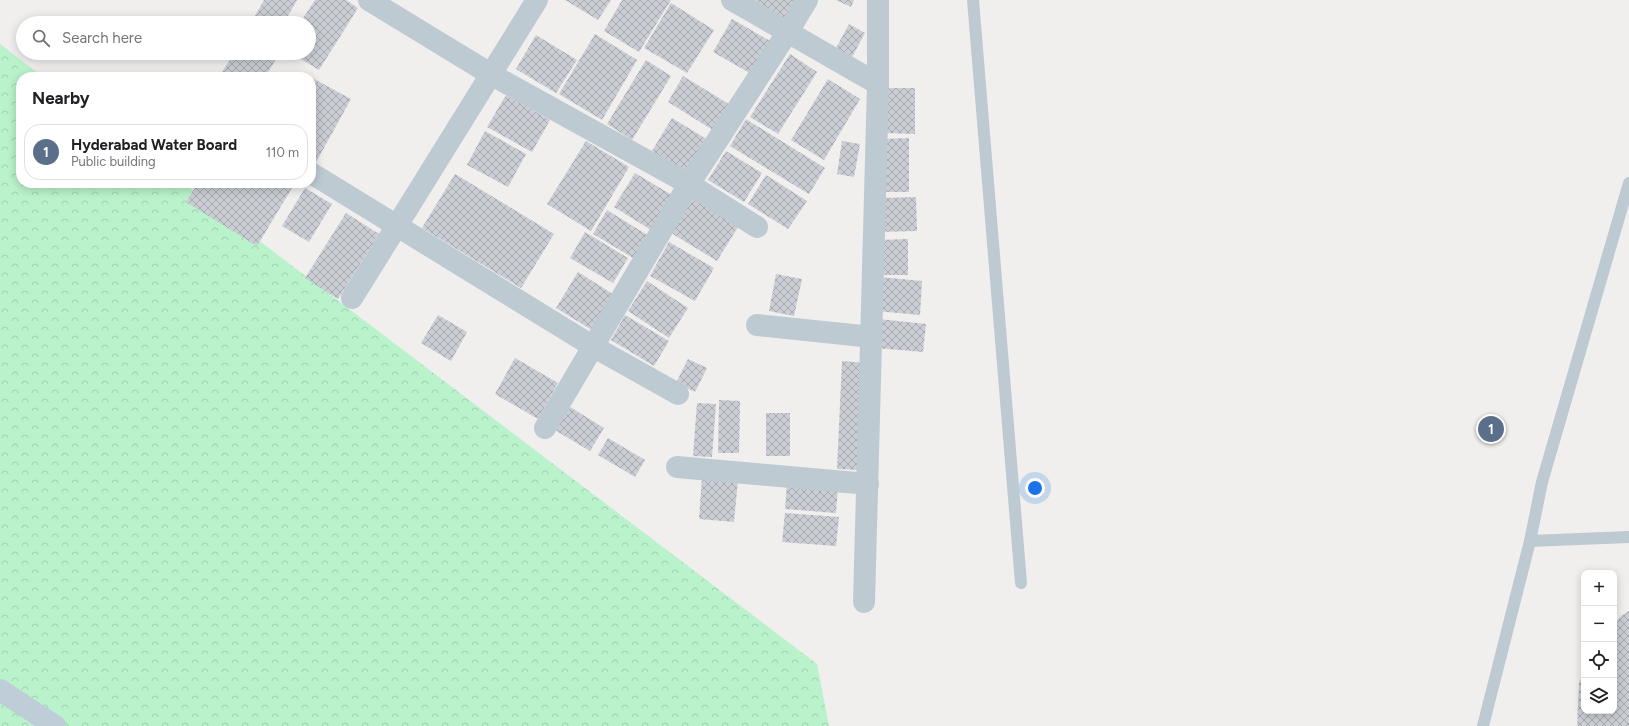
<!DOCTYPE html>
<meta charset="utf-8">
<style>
:root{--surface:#fff;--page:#f2f2f2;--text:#202124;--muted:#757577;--line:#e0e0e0;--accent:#ea580c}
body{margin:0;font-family:Figtree,sans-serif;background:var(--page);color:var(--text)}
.controls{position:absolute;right:12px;bottom:12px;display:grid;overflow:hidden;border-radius:8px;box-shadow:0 2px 10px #0003}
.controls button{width:36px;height:36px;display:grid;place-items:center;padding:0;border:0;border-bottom:1px solid var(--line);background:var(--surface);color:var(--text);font:20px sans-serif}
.you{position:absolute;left:1035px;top:488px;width:14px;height:14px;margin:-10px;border:3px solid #fff;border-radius:50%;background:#1a73e8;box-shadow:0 0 0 6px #1a73e833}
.badge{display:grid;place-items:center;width:26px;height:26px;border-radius:50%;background:var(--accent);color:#fff;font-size:13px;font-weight:700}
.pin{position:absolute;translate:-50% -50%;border:2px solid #fff;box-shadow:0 1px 4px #0006}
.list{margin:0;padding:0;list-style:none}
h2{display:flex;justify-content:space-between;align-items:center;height:52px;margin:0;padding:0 16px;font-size:17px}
h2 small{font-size:13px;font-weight:400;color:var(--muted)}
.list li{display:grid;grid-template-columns:26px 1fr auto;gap:12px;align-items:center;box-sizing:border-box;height:56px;margin:0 8px 8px;padding:0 8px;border:1px solid var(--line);border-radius:16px}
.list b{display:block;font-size:15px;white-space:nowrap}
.list p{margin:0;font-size:13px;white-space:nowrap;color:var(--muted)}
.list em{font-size:13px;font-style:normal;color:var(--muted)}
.icon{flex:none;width:22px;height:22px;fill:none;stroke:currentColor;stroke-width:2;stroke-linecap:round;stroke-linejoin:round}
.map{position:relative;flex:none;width:1629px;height:726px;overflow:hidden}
.search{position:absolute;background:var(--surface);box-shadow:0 2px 10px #0003;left:16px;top:16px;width:300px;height:44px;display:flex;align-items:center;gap:10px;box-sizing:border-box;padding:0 14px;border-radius:22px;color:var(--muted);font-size:15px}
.panel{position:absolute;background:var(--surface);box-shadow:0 2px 10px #0003;left:16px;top:72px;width:300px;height:116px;border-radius:16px}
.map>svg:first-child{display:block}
.forest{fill:url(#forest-crowns)}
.building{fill:url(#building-cross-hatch)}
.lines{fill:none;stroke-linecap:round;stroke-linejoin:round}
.service{stroke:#becad2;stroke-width:12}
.minor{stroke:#becad2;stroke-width:22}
.secondary{stroke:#bfcdd9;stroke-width:22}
</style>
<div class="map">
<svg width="1629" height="726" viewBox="0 0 1629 726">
<defs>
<pattern id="forest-crowns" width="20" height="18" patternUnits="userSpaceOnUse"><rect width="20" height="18" fill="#b9f2cb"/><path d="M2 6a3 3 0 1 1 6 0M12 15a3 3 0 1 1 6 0" fill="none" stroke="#a0d1b1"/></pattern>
<pattern id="building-cross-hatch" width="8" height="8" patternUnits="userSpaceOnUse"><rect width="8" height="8" fill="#caced4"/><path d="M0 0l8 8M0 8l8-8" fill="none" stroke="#a6aaaf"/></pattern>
</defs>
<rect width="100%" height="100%" fill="#f1eeee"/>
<!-- forest -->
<polygon class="forest" points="0,44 43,77 21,77 21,183 183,183 817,664 829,726 0,726"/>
<!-- building -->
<g class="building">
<polygon points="264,0 297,0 284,23 251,23"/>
<polygon points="315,0 346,0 358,8 319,70 291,53 309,53 309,23 300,23"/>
<polygon points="565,0 611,0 598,20"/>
<polygon points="622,0 671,0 639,52 604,31"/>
<polygon points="754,0 800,0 788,21"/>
<polygon points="836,0 854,0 851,7"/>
<polygon points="671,3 714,30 687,73 644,48"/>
<polygon points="732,19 772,42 753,75 713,52"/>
<polygon points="849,24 865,33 851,59 835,50"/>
<polygon points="595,34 637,60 602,120 559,94"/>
<polygon points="536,35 577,60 556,93 516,69"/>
<polygon points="234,53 273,53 278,56 265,77 219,77"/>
<polygon points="790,54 817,72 778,134 750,117"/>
<polygon points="646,60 671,76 632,140 607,124"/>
<polygon points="683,76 732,106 716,132 668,102"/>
<polygon points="314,79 351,99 315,164 311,162 311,85"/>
<polygon points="828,79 860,99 824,160 791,140"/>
<polygon points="884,88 915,88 915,134 884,133"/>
<polygon points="506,95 550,120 532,152 487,127"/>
<polygon points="672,118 710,141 690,174 652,151"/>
<polygon points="746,119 825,168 809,194 730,146"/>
<polygon points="485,131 526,154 508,187 467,165"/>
<polygon points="909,138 909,192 882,192 882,139"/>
<polygon points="586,141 629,167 591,231 547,204"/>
<polygon points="842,141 860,144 854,177 837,174"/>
<polygon points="726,151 762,173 744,202 708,180"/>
<polygon points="635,173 672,195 651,230 614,207"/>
<polygon points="455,174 554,234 521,288 422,228"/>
<polygon points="766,175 807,201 788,229 748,204"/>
<polygon points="198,183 295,183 257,246 186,202"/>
<polygon points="305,188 332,204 309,242 282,226"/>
<polygon points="916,197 917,231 880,232 880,198"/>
<polygon points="692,198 738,227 717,261 671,233"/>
<polygon points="607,210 649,236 635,259 593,234"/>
<polygon points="346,213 379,234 338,299 305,278"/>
<polygon points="585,232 628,258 613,283 570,258"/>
<polygon points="908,239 908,275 879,275 879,240"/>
<polygon points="669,242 714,268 695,301 650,276"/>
<polygon points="578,272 616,296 595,332 556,308"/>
<polygon points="776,274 802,279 794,316 769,311"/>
<polygon points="879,277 922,281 920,315 876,311"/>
<polygon points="647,281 688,308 669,338 628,311"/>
<polygon points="438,315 467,332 451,361 421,343"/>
<polygon points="625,315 669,341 654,366 611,340"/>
<polygon points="879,319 926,324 923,352 876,348"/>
<polygon points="515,358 558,383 538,419 495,394"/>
<polygon points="688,359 707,368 695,392 676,383"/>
<polygon points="842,361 867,363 861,470 837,469"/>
<polygon points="719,400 740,401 739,453 718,453"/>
<polygon points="697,403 716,404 712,457 693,456"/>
<polygon points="567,405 604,428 590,451 553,429"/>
<rect x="766" y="413" width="24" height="43"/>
<polygon points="608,438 645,460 635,477 598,455"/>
<polygon points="702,477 738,480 734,522 699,519"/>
<polygon points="787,483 838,487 836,513 785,509"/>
<polygon points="785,513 839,517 836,546 782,542"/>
<polygon points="1629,611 1629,726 1577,726 1579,683 1584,672 1584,711 1614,711 1614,624 1621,616"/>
</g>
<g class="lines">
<!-- service -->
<g class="service">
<polyline points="973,0 1021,583"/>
<polyline points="1530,541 1629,537"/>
<polyline points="1483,726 1530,541 1542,482 1629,183"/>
</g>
<!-- minor -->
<g class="minor">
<polyline points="369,0 492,75 689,184 757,227"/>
<polyline points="732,0 878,84"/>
<polyline points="311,173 594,347 678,394"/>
<polyline points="352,298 537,0"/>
<polyline points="757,325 872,337"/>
<polyline points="545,428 689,184 787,33 807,0"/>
<polyline points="677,467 868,484"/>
<polyline points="864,602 878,84 878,0"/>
</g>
<!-- secondary -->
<polyline class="secondary" points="0,690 55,726"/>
</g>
</svg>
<div class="controls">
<button>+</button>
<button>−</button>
<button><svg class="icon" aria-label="locate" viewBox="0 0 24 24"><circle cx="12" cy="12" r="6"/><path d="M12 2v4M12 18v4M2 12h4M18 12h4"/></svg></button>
<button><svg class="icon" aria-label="layers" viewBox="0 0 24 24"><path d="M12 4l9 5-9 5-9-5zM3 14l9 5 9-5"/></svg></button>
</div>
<div class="you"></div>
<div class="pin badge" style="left:1491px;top:429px;background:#5c6f8a">1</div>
<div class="search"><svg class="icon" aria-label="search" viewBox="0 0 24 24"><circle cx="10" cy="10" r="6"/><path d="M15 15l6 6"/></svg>Search here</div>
<section class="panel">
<h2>Nearby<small></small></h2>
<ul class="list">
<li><span class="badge" style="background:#5c6f8a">1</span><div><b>Hyderabad Water Board</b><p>Public building</p></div><em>110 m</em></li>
</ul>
</section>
</div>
